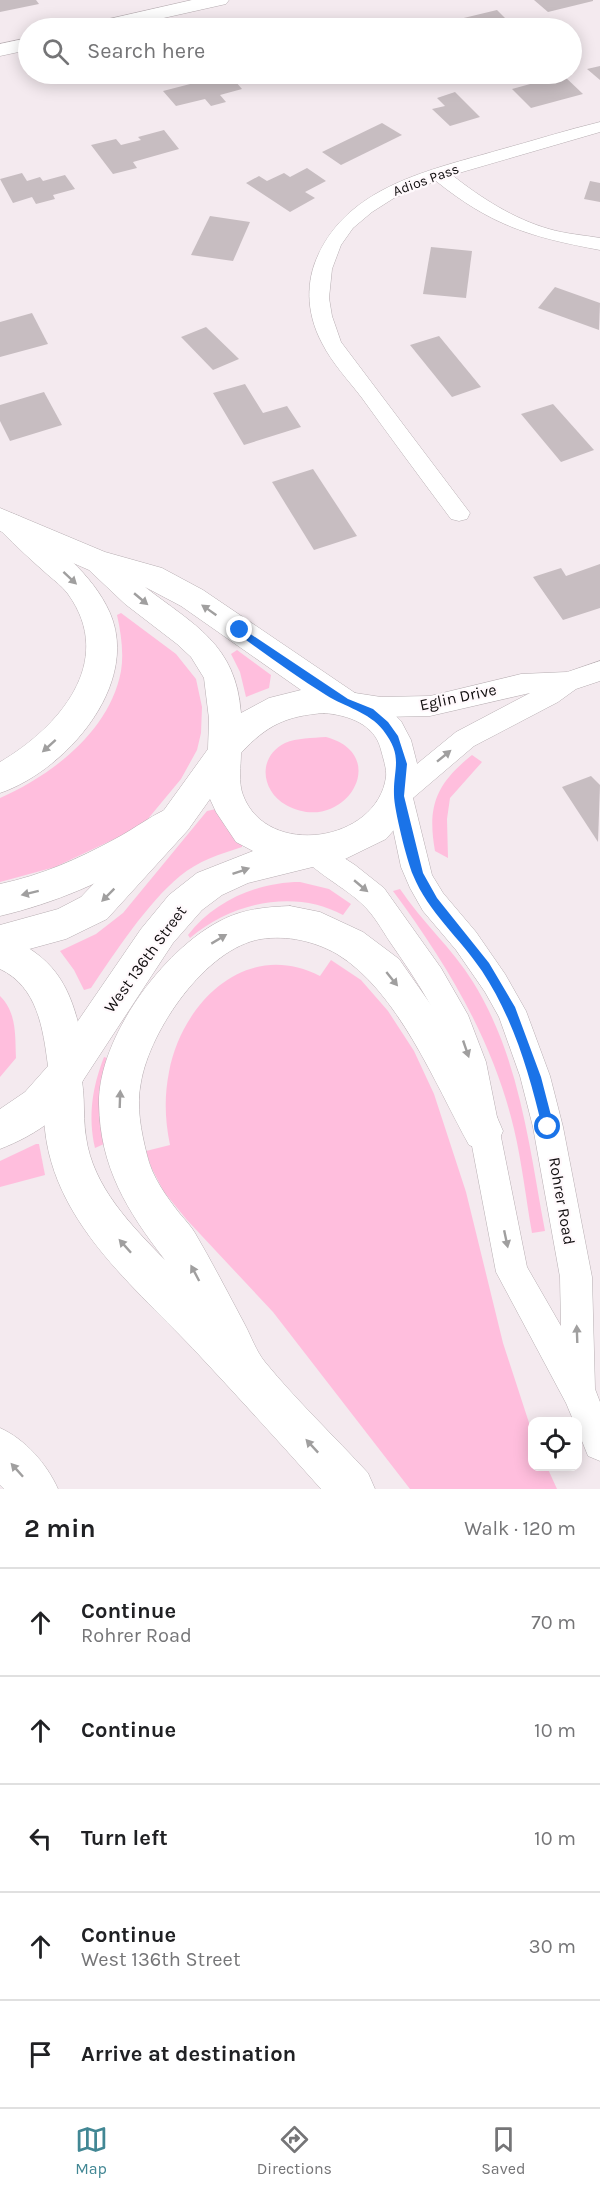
<!DOCTYPE html>
<meta charset="utf-8">
<style>
:root{--surface:#fff;--page:#f2f2f2;--text:#202124;--muted:#757577;--line:#e0e0e0;--accent:#428794}
body{margin:0;font-family:Karla,sans-serif;background:var(--page);color:var(--text)}
.controls{position:absolute;right:18px;bottom:18px;display:grid;overflow:hidden;border-radius:12px;box-shadow:0 3px 15px #0003}
.controls button{width:54px;height:54px;display:grid;place-items:center;padding:0;border:0;border-bottom:2px solid var(--line);background:var(--surface);color:var(--text);font:30px sans-serif}
.stop{position:absolute;width:18px;height:18px;margin:-14px;border:4px solid #1a73e8;border-radius:50%;background:#fff}
.stop.end{background:#1a73e8;border-color:#fff;box-shadow:0 2px 6px #0008}
.list{margin:0;padding:0;list-style:none}
h2{display:flex;justify-content:space-between;align-items:center;height:78px;margin:0;padding:0 24px;font-size:26px}
h2 small{font-size:20px;font-weight:400;color:var(--muted)}
.list li{display:grid;grid-template-columns:39px 1fr auto;gap:18px;align-items:center;box-sizing:border-box;height:108px;padding:0 24px;border-top:2px solid var(--line)}
.list b{display:block;font-size:22px;white-space:nowrap}
.list p{margin:0;font-size:20px;white-space:nowrap;color:var(--muted)}
.list em{font-size:20px;font-style:normal;color:var(--muted)}
.icon{flex:none;width:33px;height:33px;fill:none;stroke:currentColor;stroke-width:2;stroke-linecap:round;stroke-linejoin:round}
.map{position:relative;flex:none;width:600px;height:1489px;overflow:hidden}
.search{position:absolute;background:var(--surface);box-shadow:0 3px 15px #0003;left:18px;right:18px;top:18px;height:66px;display:flex;align-items:center;gap:15px;box-sizing:border-box;padding:0 21px;border-radius:33px;color:var(--muted);font-size:22px}
.sheet{height:618px;background:var(--surface)}
nav{display:flex;justify-content:space-around;align-items:center;box-sizing:border-box;height:84px;border-top:2px solid var(--line);background:var(--surface);font-size:16px;color:var(--muted)}
nav a{display:grid;justify-items:center;gap:3px}
nav .on{color:var(--accent)}
.map>svg:first-child{display:block}
.green{fill:#ffbedd}
.building{fill:#c7bdc1}
.lines{fill:none;stroke-linecap:round;stroke-linejoin:round}
.minor-casing{stroke:#b7aeb2;stroke-width:1}
.tertiary-casing{stroke:#b7aeb2;stroke-width:1}
.secondary-casing{stroke:#b7aeb2;stroke-width:1}
.motorway-casing{stroke:#b7aeb2;stroke-width:1}
.minor{fill:#fff;fill-rule:evenodd}
.tertiary{fill:#fff;fill-rule:evenodd}
.secondary{fill:#fff;fill-rule:evenodd}
.motorway{fill:#fff;fill-rule:evenodd}
.oneway{fill:#a09f9f}
.route{fill:#1a73e8}
.labels{text-anchor:middle;dominant-baseline:central;stroke-width:4.5;stroke-linejoin:round;paint-order:stroke}
.far-street-label{font-size:14px;fill:#110e0f;stroke:#fff9fc}
.street-label{font-size:16px;fill:#110e0f;stroke:#fff9fc}
</style>
<div class="map">
<svg width="600" height="1489" viewBox="0 0 600 1489">
<rect width="100%" height="100%" fill="#f4eaef"/>
<!-- green -->
<g class="green">
<path d="M121,613l55,41 20,25 6,28 -1,26 -4,17 -16,29 -39,47 -87,41 -55,15v-84c52,-23 110,-67 121,-127 3,-18 0,-38 -4,-56z"/>
<polygon points="237,650 271,675 269,688 246,697 240,672 231,654"/>
<path d="M326,737c68,18 17,100 -40,68 -25,-14 -29,-48 -1,-62 12,-5 27,-5 41,-6z"/>
<path d="M472,755l10,7 -32,36 -3,21 1,39 -13,-7c-8,-45 1,-67 37,-96z"/>
<path d="M216,809l10,19 16,16v3c-22,7 -44,14 -62,29 -32,26 -66,78 -89,112l-7,2 -10,-20 -14,-19 36,-17 27,-21 84,-102z"/>
<path d="M300,882l29,7 22,15 -8,11c-49,-27 -112,-12 -153,23l-2,-3c26,-34 70,-53 112,-53z"/>
<path d="M400,889c22,33 52,59 73,93 47,76 56,164 72,249l-13,2c-6,-34 -10,-70 -18,-104 -21,-89 -67,-165 -121,-238z"/>
<path d="M331,960l30,20 27,31 26,40 20,43 32,98 37,151 29,89v34l15,1 10,22h-147l-137,-177 -86,-92 -23,-28 -13,-25 -5,-16 24,-6c-5,-24 -6,-48 -1,-73 13,-70 78,-134 151,-96z"/>
<path d="M0,996c17,17 15,39 16,62l-16,19z"/>
<path d="M104,1057l3,1 -4,18 1,68 -9,4c-7,-32 -3,-60 9,-91z"/>
<polygon points="36,1144 39,1144 45,1175 0,1187 0,1161"/>
</g>
<!-- building -->
<g class="building">
<polygon points="0,0 36,0 39,4 0,12"/>
<polygon points="534,0 593,0 593,1 548,12"/>
<polygon points="497,10 514,27 454,28 447,22"/>
<polygon points="600,66 600,80 587,69"/>
<polygon points="229,74 242,89 220,95 226,102 211,106 205,99 176,106 163,91"/>
<polygon points="251,74 278,74 257,80"/>
<polygon points="563,75 583,94 531,108 512,89"/>
<polygon points="455,92 480,117 450,126 432,109 445,106 437,98"/>
<polygon points="382,123 402,135 341,165 322,152"/>
<polygon points="164,130 179,149 133,162 137,168 113,174 91,145 116,139 121,145 141,140 138,137"/>
<polygon points="307,168 326,181 305,192 315,198 290,212 246,183 259,176 267,181 284,173 290,177"/>
<polygon points="22,173 27,181 40,177 43,181 65,175 75,189 53,195 55,199 36,204 32,197 13,203 0,179"/>
<polygon points="590,181 600,183 600,202 584,199"/>
<polygon points="210,216 250,222 233,261 191,255"/>
<polygon points="431,247 472,251 466,298 423,294"/>
<polygon points="555,287 600,303 599,330 538,308"/>
<polygon points="32,313 48,344 0,357 0,322"/>
<polygon points="206,327 239,359 213,370 181,337"/>
<polygon points="439,336 481,387 452,397 410,345"/>
<polygon points="245,384 263,413 287,406 301,427 244,445 213,393"/>
<polygon points="44,392 62,425 10,441 0,421 0,405"/>
<polygon points="553,404 594,450 561,462 521,414"/>
<polygon points="313,469 357,536 314,550 272,482"/>
<polygon points="600,564 600,608 563,620 533,577 561,568 566,576"/>
<polygon points="591,776 600,785 598,842 562,787"/>
</g>
<g class="lines">
<defs>
<g id="minor">
<path d="M600,122v10l-148,43c29,23 62,44 97,54 17,5 34,6 51,9v12c-69,-13 -108,-24 -164,-69l-42,17 -22,14 -19,16 -12,17 -9,24 -3,29 3,18 9,26 129,171 -3,6 -8,2 -8,-2c-30,-40 -60,-81 -89,-121 -13,-17 -30,-35 -40,-55 -14,-26 -17,-56 -6,-83 30,-74 115,-90 183,-110 34,-9 67,-20 101,-28z"/>
<path d="M600,661v20l-24,8 -18,13 -84,44 -61,52 19,77 11,18 33,39 29,42 21,37 24,65 13,51 29,150 3,112 5,13v59l-12,-5 -10,-25v-9h-4l-8,-19 -70,-131 -40,-210c-15,-45 -39,-81 -66,-120 -8,-12 -16,-27 -27,-37 -15,-16 -55,-36 -62,-52l3,-8 10,-4 10,4 31,20 29,23 57,80 27,47 18,47 41,205 34,59 -1,-49 -27,-150 -13,-51 -21,-59 -14,-25 -29,-42 -33,-39 -13,-23 -9,-21 -15,-71 4,-10 66,-54 74,-39 -100,23 -49,1 -35,-7 -3,-7 3,-7 9,-3 26,4 49,-1 91,-22 46,-2z"/>
</g>
<g id="tertiary">
<polygon points="192,0 229,0 226,4 119,28 84,28 87,24"/>
<polygon points="28,38 28,50 0,56 0,44"/>
<path d="M0,508l105,44 57,16 41,22 152,103 31,13 15,15 10,19 9,35 -13,40 -21,24 -41,20 -97,24 -26,12 -20,15 -29,33 -91,139 -14,5 -14,-5 -5,-13 5,-13 87,-127 28,-34 28,-22 56,-22 -17,-9 -20,-30 -6,-13 -22,31 -81,89 -41,20 -66,18v-32l58,-16 23,-12 83,-87 44,-61 1,-30 -5,-41 -13,-21 -14,-13 -52,-40 -36,-34 -89,-39zM145,587l36,19 120,84 -32,8 -28,15c-5,-69 -47,-88 -96,-126zM324,713c24,2 51,11 57,37 2,8 6,19 5,27 -9,65 -119,82 -143,18 -5,-13 -2,-29 -2,-42 26,-28 45,-37 83,-40z"/>
</g>
<path id="secondary" d="M0,934c54,21 71,51 82,106 2,9 7,23 4,32 -12,39 -50,63 -86,77v-40l25,-17 23,-26c-5,-37 -10,-79 -48,-97z"/>
<g id="motorway">
<path d="M11,513l10,4c33,29 71,55 89,96 31,72 -45,158 -110,180v-31c58,-34 117,-100 68,-168 -5,-7 -13,-13 -20,-19 -16,-14 -32,-29 -47,-44l-1,-13z"/>
<path d="M176,805l12,5 5,10c-7,16 -24,23 -39,32 -48,29 -99,51 -154,64v-32c42,-9 78,-25 115,-45 21,-11 39,-26 61,-34z"/>
<path d="M290,906l30,6 43,20 36,27 37,53 61,105 6,14 -6,14 -14,6 -14,-6c-34,-61 -71,-154 -132,-191 -23,-13 -50,-19 -76,-15 -55,9 -111,91 -120,143 -5,24 0,49 6,73 5,22 19,41 33,59 5,6 11,12 15,19 17,29 33,60 49,90 7,13 12,28 21,39 32,39 69,74 103,111l7,16h-54c-40,-45 -81,-90 -122,-134 -64,-69 -151,-135 -155,-238 0,-18 -2,-36 5,-53l14,-6 14,6c10,23 5,48 9,73 7,50 45,88 79,123 -38,-49 -65,-93 -66,-156 -1,-66 64,-154 121,-183 22,-12 46,-14 70,-15z"/>
<path d="M0,1428c25,11 47,36 58,61h-54l-4,-4z"/>
</g>
</defs>
<!-- minor casing -->
<use href="#minor" class="minor-casing"/>
<!-- tertiary casing -->
<use href="#tertiary" class="tertiary-casing"/>
<!-- secondary casing -->
<use href="#secondary" class="secondary-casing"/>
<!-- motorway casing -->
<use href="#motorway" class="motorway-casing"/>
<!-- minor -->
<use href="#minor" class="minor"/>
<!-- tertiary -->
<use href="#tertiary" class="tertiary"/>
<!-- secondary -->
<use href="#secondary" class="secondary"/>
<!-- motorway -->
<use href="#motorway" class="motorway"/>
</g>
<!-- one-way arrows -->
<defs><path id="oneway-solid" d="M-6-.8H1V-3.2L6.5 0L1 3.2V.8H-6Z" transform="scale(1.5)"/></defs>
<g class="oneway">
<use href="#oneway-solid" transform="translate(70 578) rotate(43)"/>
<use href="#oneway-solid" transform="translate(141 599) rotate(40)"/>
<use href="#oneway-solid" transform="translate(209 610) rotate(-145)"/>
<use href="#oneway-solid" transform="translate(49 746) rotate(138)"/>
<use href="#oneway-solid" transform="translate(444 756) rotate(-39)"/>
<use href="#oneway-solid" transform="translate(241 871) rotate(-19)"/>
<use href="#oneway-solid" transform="translate(361 886) rotate(40)"/>
<use href="#oneway-solid" transform="translate(30 893) rotate(166)"/>
<use href="#oneway-solid" transform="translate(108 895) rotate(135)"/>
<use href="#oneway-solid" transform="translate(219 939) rotate(-31)"/>
<use href="#oneway-solid" transform="translate(392 979) rotate(51)"/>
<use href="#oneway-solid" transform="translate(466 1049) rotate(71)"/>
<use href="#oneway-solid" transform="translate(120 1099) rotate(-88)"/>
<use href="#oneway-solid" transform="translate(506 1239) rotate(78)"/>
<use href="#oneway-solid" transform="translate(125 1246) rotate(-132)"/>
<use href="#oneway-solid" transform="translate(195 1273) rotate(-118)"/>
<use href="#oneway-solid" transform="translate(577 1334) rotate(-92)"/>
<use href="#oneway-solid" transform="translate(312 1446) rotate(-133)"/>
<use href="#oneway-solid" transform="translate(17 1470) rotate(-132)"/>
</g>
<!-- route -->
<path class="route" d="M240,627l108,72 25,10 15,13 10,14 9,28 -3,32 19,77 14,25 52,65 26,44 26,70 13,50 -2,4 -4,2 -6,-6c-13,-55 -29,-109 -60,-156 -22,-33 -54,-59 -69,-96 -6,-14 -19,-66 -19,-80 -1,-27 10,-38 -11,-65 -14,-18 -38,-23 -57,-35 -31,-19 -60,-41 -90,-62v-5z"/>
<g class="labels">
<!-- far-street labels -->
<g class="far-street-label">
<text transform="translate(426 180) rotate(-20)">Adios Pass</text>
</g>
<!-- street labels -->
<g class="street-label">
<text transform="translate(458 697) rotate(-12)">Eglin Drive</text>
<text transform="translate(145 959) rotate(-54)">West 136th Street</text>
<text transform="translate(562 1201) rotate(80)">Rohrer Road</text>
</g>
</g>
</svg>
<div class="controls">
<button><svg class="icon" aria-label="locate" viewBox="0 0 24 24"><circle cx="12" cy="12" r="6"/><path d="M12 2v4M12 18v4M2 12h4M18 12h4"/></svg></button>
</div>
<div class="stop" style="left:548px;top:1127px"></div>
<div class="stop end" style="left:240px;top:630px"></div>
<div class="search"><svg class="icon" aria-label="search" viewBox="0 0 24 24"><circle cx="10" cy="10" r="6"/><path d="M15 15l6 6"/></svg>Search here</div>
</div>
<section class="sheet">
<h2>2 min<small>Walk · 120 m</small></h2>
<ul class="list">
<li><svg class="icon" aria-label="ahead" viewBox="0 0 24 24"><path d="M12 20V5M6 11l6-6 6 6"/></svg><div><b>Continue</b><p>Rohrer Road</p></div><em>70 m</em></li>
<li><svg class="icon" aria-label="ahead" viewBox="0 0 24 24"><path d="M12 20V5M6 11l6-6 6 6"/></svg><div><b>Continue</b></div><em>10 m</em></li>
<li><svg class="icon" aria-label="left" viewBox="0 0 24 24"><path d="M17 20v-9H6M10 6l-5 5 5 5"/></svg><div><b>Turn left</b></div><em>10 m</em></li>
<li><svg class="icon" aria-label="ahead" viewBox="0 0 24 24"><path d="M12 20V5M6 11l6-6 6 6"/></svg><div><b>Continue</b><p>West 136th Street</p></div><em>30 m</em></li>
<li><svg class="icon" aria-label="arrive" viewBox="0 0 24 24"><path d="M6 21V4h12l-3 4 3 4H6"/></svg><div><b>Arrive at destination</b></div></li>
</ul>
</section>
<nav>
<a class="on"><svg class="icon" aria-label="map" viewBox="0 0 24 24"><path d="M3 6l6-2 6 2 6-2v14l-6 2-6-2-6 2zM9 4v14M15 6v14"/></svg>Map</a>
<a><svg class="icon" aria-label="directions" viewBox="0 0 24 24"><path d="M12 3l9 9-9 9-9-9zM9 14v-3h6M13 9l2 2-2 2"/></svg>Directions</a>
<a><svg class="icon" aria-label="saved" viewBox="0 0 24 24"><path d="M7 4h10v16l-5-4-5 4z"/></svg>Saved</a>
</nav>
